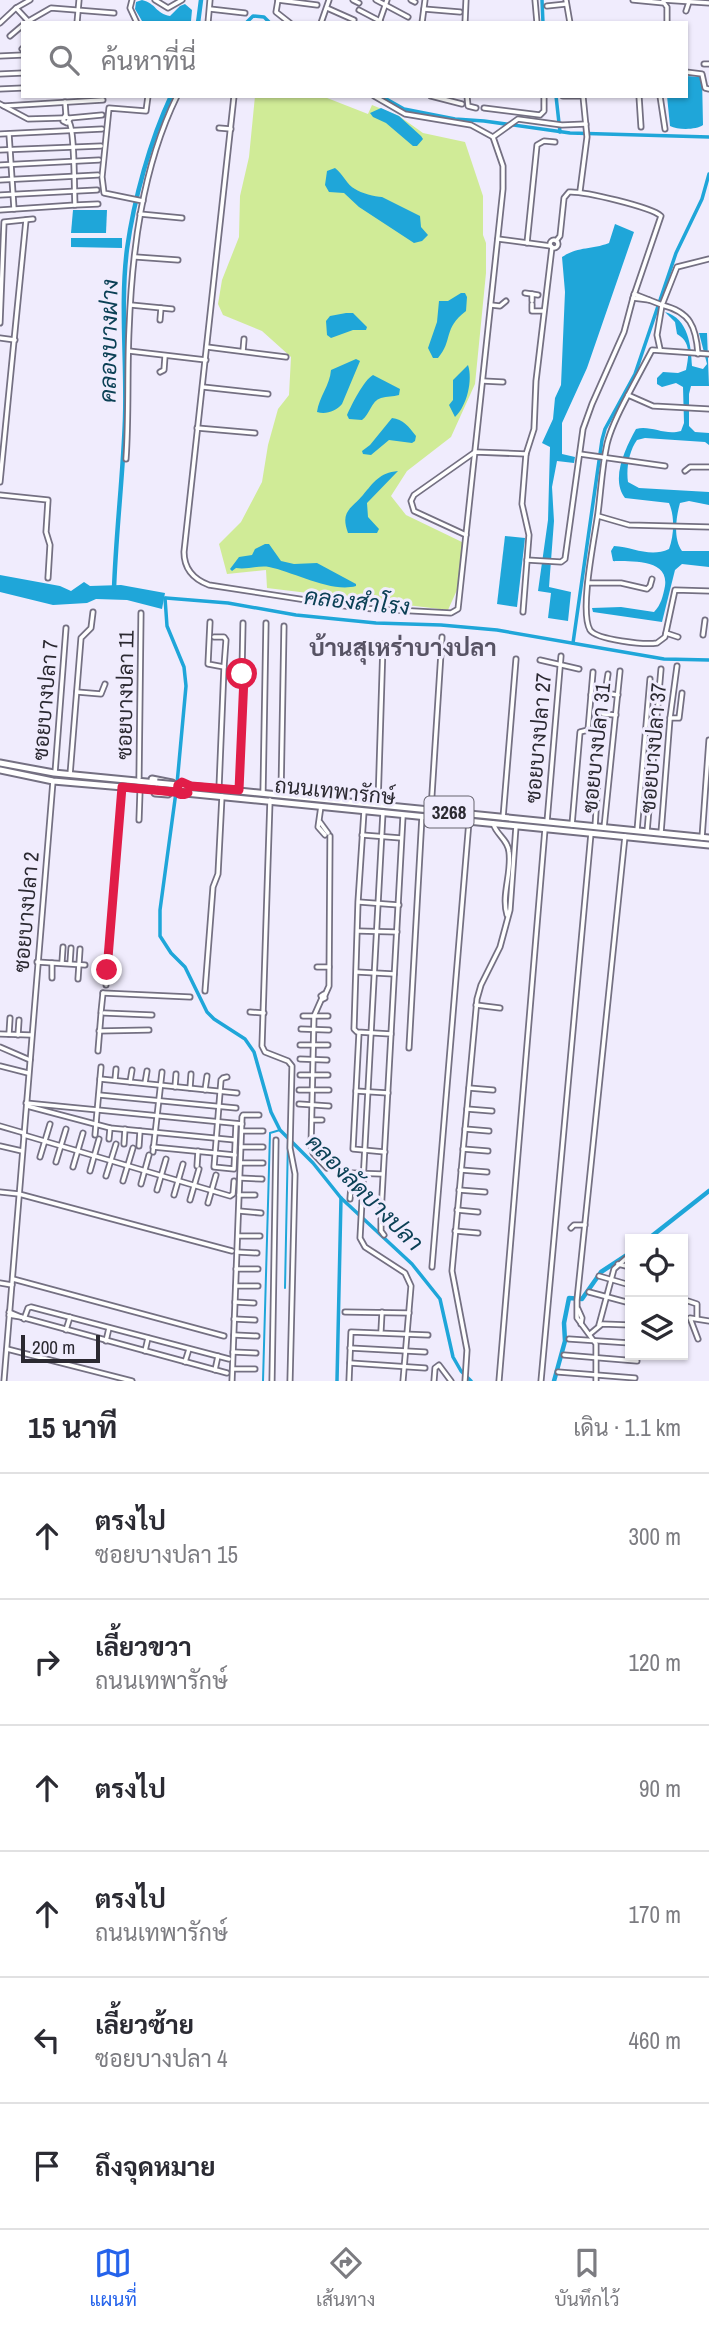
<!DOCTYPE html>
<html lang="th">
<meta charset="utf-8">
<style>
:root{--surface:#fff;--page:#f7f7f7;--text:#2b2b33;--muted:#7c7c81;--line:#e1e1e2;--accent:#2563eb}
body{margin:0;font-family:"Archivo Narrow",Sarabun,sans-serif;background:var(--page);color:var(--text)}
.controls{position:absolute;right:21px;bottom:21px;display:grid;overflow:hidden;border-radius:0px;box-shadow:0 2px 5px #0004}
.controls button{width:63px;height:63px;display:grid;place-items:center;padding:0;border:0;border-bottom:2px solid var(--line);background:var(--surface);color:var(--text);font:35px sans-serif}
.scale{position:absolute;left:21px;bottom:18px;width:79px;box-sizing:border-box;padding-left:7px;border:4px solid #2b2931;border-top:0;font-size:19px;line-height:24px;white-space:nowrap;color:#2b2931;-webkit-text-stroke:5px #f0ecfd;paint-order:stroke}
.stop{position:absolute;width:21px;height:21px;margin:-16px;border:5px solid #e11d48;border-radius:50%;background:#fff}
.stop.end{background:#e11d48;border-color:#fff;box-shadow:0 2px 7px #0008}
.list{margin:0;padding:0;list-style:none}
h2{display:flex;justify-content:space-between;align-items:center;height:91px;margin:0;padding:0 28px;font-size:30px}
h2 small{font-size:23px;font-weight:400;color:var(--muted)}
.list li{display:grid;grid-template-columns:46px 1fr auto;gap:21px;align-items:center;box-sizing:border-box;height:126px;padding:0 28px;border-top:2px solid var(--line)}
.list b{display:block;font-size:26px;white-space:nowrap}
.list p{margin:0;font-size:23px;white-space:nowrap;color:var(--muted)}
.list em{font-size:23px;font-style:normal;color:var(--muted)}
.icon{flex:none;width:38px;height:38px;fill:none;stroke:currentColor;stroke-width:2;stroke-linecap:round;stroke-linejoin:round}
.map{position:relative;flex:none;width:709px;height:1381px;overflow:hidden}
.search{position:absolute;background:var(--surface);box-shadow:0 2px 5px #0004;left:21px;right:21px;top:21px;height:77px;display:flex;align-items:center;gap:18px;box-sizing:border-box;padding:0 24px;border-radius:0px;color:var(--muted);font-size:26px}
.sheet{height:847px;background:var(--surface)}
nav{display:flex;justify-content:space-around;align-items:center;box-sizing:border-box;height:98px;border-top:2px solid var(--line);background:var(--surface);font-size:19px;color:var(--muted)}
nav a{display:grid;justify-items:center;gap:4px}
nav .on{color:var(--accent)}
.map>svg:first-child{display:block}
.green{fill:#d0eb97}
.water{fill:#1fa6d9}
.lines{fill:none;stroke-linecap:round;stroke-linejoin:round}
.stream{stroke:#1fa6d9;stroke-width:2}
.canal{stroke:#1fa6d9;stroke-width:3.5}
.river{stroke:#1fa6d9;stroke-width:4.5}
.minor-casing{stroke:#747082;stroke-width:7}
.major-casing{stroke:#747082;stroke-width:9}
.minor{stroke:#fff;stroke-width:3.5}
.major{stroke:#fff;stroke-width:5}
.major-bridge-casing{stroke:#747082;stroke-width:9;stroke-linecap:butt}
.major-bridge{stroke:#fff;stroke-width:5}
.route{stroke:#e11d48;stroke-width:9}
.labels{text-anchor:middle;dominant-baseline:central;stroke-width:6;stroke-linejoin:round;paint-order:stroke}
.shield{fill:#f0ecfd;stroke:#66646e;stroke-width:2}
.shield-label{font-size:19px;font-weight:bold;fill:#2b2931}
.street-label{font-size:21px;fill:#2b2931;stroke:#f0ecfd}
.water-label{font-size:23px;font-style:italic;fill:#0b4055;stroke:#f0ecfd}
.quarter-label{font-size:24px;font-weight:bold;fill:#575364;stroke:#f0ecfd}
</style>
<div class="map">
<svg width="709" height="1381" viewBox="0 0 709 1381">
<rect width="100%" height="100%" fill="#f0ecfd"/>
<!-- green -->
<polygon class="green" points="255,96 322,96 368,114 372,105 399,116 423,133 465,142 483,196 483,235 486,243 486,273 475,384 451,437 407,471 391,496 406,515 464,543 461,581 448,610 267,588 266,570 227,574 219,544 241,522 262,482 268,445 278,409 289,395 291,357 262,331 223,315 218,304 222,280 239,237 240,196 249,157"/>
<!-- water -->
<g class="water">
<path d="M142,0c14,3 14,14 28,16l10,-10 5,-2 7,6 -1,11h-49l-7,-12 1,-7z"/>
<path d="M686,76l16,1 1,48c-7,5 -25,5 -33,1l-3,-30h19z"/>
<polygon points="381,108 399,116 421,136 423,139 417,146 413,146 386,123 373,117 370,113"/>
<path d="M335,168c8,6 12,17 20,21 6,4 20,8 27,8l38,19 1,11 7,8 -6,6 -8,2 -55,-36 -15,-14 -15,-1 -4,-7 2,-14z"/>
<polygon points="73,210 107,210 106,233 71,233"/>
<path d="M615,224l19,8 -47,136 -25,55v31l13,3 -1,6 -17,-2 -5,26 2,34 -5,66 22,5 -3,29 -20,-3 3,-25 -13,-2 10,-71 2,-73 -8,-4 11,-24 2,-21 6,-13 4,-93 -3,-35c17,-11 29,-7 47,-14z"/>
<polygon points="71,238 122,238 122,248 71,247"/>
<path d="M461,293h4l2,4 -1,14c-23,17 -13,30 -28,47h-5l-5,-10 9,-26 2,-21h9z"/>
<path d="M665,312c24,7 26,34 27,54l11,3 4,-5 -8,-31h8l2,53h-18l-2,8v32l6,6 14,1v12l-4,-3 -60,-4 -8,2c-8,11 -11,29 -9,42l11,6 70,4v13l-20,-4 -9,2c-4,14 -7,36 2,48h27v16l-27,-3 -7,6 -13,52 -69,-10 -1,-4 29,-1 33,5c7,-7 9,-16 11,-26 4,-28 -34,-24 -52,-25l-2,-10 3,-5c19,1 36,12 55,3 5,-14 6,-32 0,-46l-44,-5c-15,-19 1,-51 11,-69 15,-4 29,7 45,2l3,-8 -1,-36 -7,-4 -14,4 -5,-3v-6l6,-6 15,1 8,-3c3,-15 5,-28 -9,-36l-2,-12z"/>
<polygon points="346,313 353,313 367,327 366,330 353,330 331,338 327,335 326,321 330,316"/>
<path d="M356,359l4,2 -18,43c-6,7 -16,11 -25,8 2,-15 13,-27 14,-42z"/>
<path d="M468,365c5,15 -1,41 -13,52l-6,-12 4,-5v-20z"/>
<path d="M373,375l27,14 -1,6c-6,2 -12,1 -18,3 -10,3 -11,16 -19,22l-13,-1 -2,-4c5,-11 17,-35 26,-40z"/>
<path d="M392,418c11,1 17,9 24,18l-1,5 -3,2 -23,-3 -18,15 -8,-1 -1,-3 8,-6z"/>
<path d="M398,471l-31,32 1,14 11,12 -2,4h-29c-8,-22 3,-24 15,-38 11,-13 16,-22 35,-24z"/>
<polygon points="505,536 525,538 517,607 497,604"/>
<path d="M265,544h4l12,17 13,3 23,-1 39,21v2c-25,7 -62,-14 -87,-19 -10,-2 -22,3 -33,1l-4,3 -2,-2 9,-12 13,-2 3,-6z"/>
<polygon points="0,575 60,586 71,591 84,582 90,586 121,585 165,593 162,609 127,600 96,599 87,603 53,605 0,592"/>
</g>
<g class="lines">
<!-- stream -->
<g class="stream">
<polyline points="285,1288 288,1139"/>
<polyline points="263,1381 270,1133 280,1130"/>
</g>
<!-- canal -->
<g class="canal">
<polyline points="542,0 543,23"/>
<polyline points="246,23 253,16 264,17 270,23"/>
<polyline points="381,96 404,109 455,119 484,121 570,133 709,137"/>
<polyline points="556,96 560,132"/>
<polyline points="165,598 167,626 184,667 186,686 177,784"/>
<polyline points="166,598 228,603 296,615 376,623 441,625 497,630 664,659 709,660"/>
<polyline points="573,643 602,440 605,429 635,374 676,253 702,199 709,174"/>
<polyline points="176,792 160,910 160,936 171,953 185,967 207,1012 214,1019 245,1039 254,1052 271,1112 280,1130 313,1163 341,1198 412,1264 440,1299 453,1357 461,1371 471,1381"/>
<polyline points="337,1381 341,1198"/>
</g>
<!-- river -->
<g class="river">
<polyline points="198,23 201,0"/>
<path d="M114,589c2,-57 9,-113 11,-170 2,-56 -5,-114 2,-170 7,-50 23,-108 44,-153"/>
<polyline points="648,1239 709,1191"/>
<polyline points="554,1381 565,1341 564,1323 569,1298 582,1299 601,1272 630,1253"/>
</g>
<defs>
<g id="minor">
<polyline points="132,0 130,8 137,23"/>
<polyline points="155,0 168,8 182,0"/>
<polyline points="278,0 317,5"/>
<polyline points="278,0 276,12 290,23"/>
<polyline points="353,0 359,3"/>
<polyline points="376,0 408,17"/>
<polyline points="411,0 415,2"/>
<polyline points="535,0 537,23"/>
<polyline points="566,0 570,23"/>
<polyline points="633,0 664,3 667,7 667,23"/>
<polyline points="663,0 709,3"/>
<polyline points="547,6 566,4"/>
<polyline points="16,8 30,23"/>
<polyline points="327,8 354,20"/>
<polyline points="210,9 245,13"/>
<polyline points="424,9 460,12"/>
<polyline points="359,10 380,21"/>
<polyline points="686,11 689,2"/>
<polyline points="0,23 16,8 30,0"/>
<polyline points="25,23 51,8 114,13"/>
<polyline points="77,23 79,0"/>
<polyline points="208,23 210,0"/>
<polyline points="321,23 329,0"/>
<polyline points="379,23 387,0"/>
<polyline points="422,23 425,0"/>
<polyline points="465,23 466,0"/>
<polyline points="10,36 23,25"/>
<polyline points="22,49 23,48"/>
<polyline points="0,56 23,55"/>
<polyline points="704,64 709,64"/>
<polyline points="686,72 702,74 705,88 709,89"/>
<polyline points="0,74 23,73"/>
<polyline points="0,89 23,88"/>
<path d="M234,96l-50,456c0,17 9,27 25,33l149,23 93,5 7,-4 45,-420v-23l-10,-29 25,-18 44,6 24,-1"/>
<polyline points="374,96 405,114 471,125 493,137"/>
<polyline points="431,96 462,104"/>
<polyline points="467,96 468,106 476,108"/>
<polyline points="563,96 579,96"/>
<polyline points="639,96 641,127"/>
<polyline points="660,96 665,129"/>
<polyline points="65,102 66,116"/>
<polyline points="0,104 28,119 63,118"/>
<polyline points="4,106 103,100"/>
<polyline points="484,108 540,115 544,111 544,96"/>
<polygon points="65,116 70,119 67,123 63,121"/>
<polyline points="70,118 102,115"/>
<polyline points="219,128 231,129"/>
<polyline points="0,134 102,129"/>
<polyline points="9,134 14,209"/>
<polyline points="0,150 101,146"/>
<polyline points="0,165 99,160"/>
<polyline points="0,180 98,175"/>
<polyline points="580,191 587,137 583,96"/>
<polyline points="0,195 97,190"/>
<polyline points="143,201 104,193 102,177 109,108 146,111 148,96"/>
<polyline points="75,205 98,204"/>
<path d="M0,210l75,-5c-1,-16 0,-74 -6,-83"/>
<polyline points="140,214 182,218"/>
<polyline points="498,239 551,246"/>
<circle cx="554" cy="244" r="4"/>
<polyline points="527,243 537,145 544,141 555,142"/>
<polyline points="136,257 178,260"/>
<polyline points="525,293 532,294"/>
<polyline points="634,294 662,305 657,335 660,349"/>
<polyline points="633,298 649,300"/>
<polyline points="532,301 532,294 538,295"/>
<polyline points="532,304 532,311 543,311"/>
<polyline points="131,305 172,309"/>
<polyline points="491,305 500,306 506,301"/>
<polyline points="160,320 161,308"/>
<polyline points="0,323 4,222 33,219"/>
<polyline points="0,338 15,340"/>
<polyline points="207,347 286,357"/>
<polyline points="129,351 206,360"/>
<polyline points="243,351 244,339"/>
<path d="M698,354c-2,-28 -8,-42 -36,-49l15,-38 32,-8"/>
<polyline points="709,354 652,350 628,395 653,406 709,409"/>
<polyline points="160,372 164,370 165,356"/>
<polyline points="483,381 503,382"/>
<polyline points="203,387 268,394"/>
<path d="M628,395c-8,15 -17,32 -21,49 -5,23 -6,46 -9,69 -3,23 -19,98 -8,117 7,10 55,15 67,13l8,-6 10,-47 34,1"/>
<polyline points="197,428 255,433"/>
<polyline points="580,454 665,466"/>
<path d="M126,459c3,-43 1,-86 3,-129 3,-79 13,-162 48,-234"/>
<polyline points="685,471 690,467 709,467"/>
<polyline points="0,482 26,220"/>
<polyline points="0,495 48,500 46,532 50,545 48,578"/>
<polyline points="598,516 629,525 709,527"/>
<polyline points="466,535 414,511 411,501 414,495 475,452 526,454"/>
<path d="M527,560l34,2 4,-3 18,-130 9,-25 32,-72 9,-34 28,-82c-10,-9 -77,-25 -92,-24l-5,6 -4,38 -4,5"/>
<polyline points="588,583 621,583 647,589 650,586 652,579"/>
<polyline points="523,612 529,535 522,504 526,454 534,429 536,381 552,247"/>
<polyline points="210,622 208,664 224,667 219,788"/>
<polyline points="666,633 678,637"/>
<polyline points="703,635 705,620"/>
<polyline points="214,637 224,637 226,640 224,667"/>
<polyline points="370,644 383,644 378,804"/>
<polyline points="540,660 579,669"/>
<polyline points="77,692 101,694 105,684"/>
<polyline points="605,693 608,674"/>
<polyline points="591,695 605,693 618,695"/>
<polyline points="601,710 603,714 616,715"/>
<polyline points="670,718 679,718 682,693"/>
<polyline points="55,773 66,628"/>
<polyline points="70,775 81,638 91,628 93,612"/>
<polyline points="139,778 141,613"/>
<polyline points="239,790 244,677 242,671 243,623"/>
<polyline points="263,793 266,623"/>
<polyline points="281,794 284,626"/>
<polyline points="270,800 262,1046 265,1052 288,1061 292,1066 290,1148 295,1174 290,1381"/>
<polyline points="321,806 318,827 325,835"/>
<polyline points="431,810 442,637"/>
<polyline points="364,811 358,902 354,1029 357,1032 391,1034 381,1214 381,1231 384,1235"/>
<polyline points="383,812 360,1238 365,1247 405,1273 411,1286 403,1381"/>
<polyline points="503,818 516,659"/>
<polyline points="139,820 140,791"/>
<polyline points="320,822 328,833"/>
<polyline points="547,822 561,656"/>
<path d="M493,823c3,12 15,16 16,29 3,21 -8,43 -2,63"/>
<polyline points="572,825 580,732 588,730 593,672"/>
<polyline points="595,827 598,780"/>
<polyline points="604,828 620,671"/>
<polyline points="637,831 650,679"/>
<polyline points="647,832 661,669"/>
<polyline points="661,833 670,718 677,666"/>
<polyline points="362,835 401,838"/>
<polyline points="702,838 709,740"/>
<polyline points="359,902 399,905"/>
<polyline points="358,931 397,932"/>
<polyline points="37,962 85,965"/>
<polyline points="62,962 63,947"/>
<polyline points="70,963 71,948"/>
<polyline points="317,967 329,967"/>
<polyline points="357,972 394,974"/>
<polyline points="52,978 52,963"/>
<polyline points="78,979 80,949"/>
<polyline points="106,985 122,787"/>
<polyline points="205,991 213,887 218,874 222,796"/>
<polyline points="103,993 190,997"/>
<polygon points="324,994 325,998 323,999 321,996"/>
<polyline points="325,995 329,986 330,836"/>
<polyline points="322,998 314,1016 311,1147 313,1153 327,1168"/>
<polyline points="476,1005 500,1008"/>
<polyline points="101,1012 103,993"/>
<polyline points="250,1012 264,1013"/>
<polyline points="104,1013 152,1015"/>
<polyline points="303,1016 328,1016"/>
<polyline points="301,1029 329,1030"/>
<polyline points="99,1031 149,1030"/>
<polyline points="359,1033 353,1149 385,1152"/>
<polyline points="0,1034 31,1035"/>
<polyline points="9,1034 10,1018"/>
<polyline points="391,1034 403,816"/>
<polyline points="18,1035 19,1020"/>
<polyline points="300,1045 328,1045"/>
<polyline points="0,1047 30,1060"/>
<polyline points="409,1048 422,816"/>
<polyline points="98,1051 101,1014"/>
<polyline points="300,1059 327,1060"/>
<polyline points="0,1066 28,1073"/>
<polyline points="300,1075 328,1075"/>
<polyline points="227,1077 223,1078 221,1080 214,1167 234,1169 236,1124"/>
<polyline points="100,1079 237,1093"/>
<polyline points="115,1080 116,1069"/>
<polyline points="130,1082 132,1070"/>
<polyline points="145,1083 147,1071"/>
<polyline points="175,1087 176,1074"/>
<polyline points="190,1088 191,1074"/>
<polyline points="469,1088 493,1090"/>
<polyline points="205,1090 207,1076"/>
<polyline points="299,1090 329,1090"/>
<polyline points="356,1091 388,1093"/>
<polyline points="99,1095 236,1108"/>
<polyline points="26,1103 242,1124"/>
<polyline points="299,1104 329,1106"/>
<polyline points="27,1106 110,1128 235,1140"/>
<polyline points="467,1109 492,1111"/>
<polyline points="312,1120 322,1120"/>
<polyline points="0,1126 24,1133"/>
<polyline points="465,1129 489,1131"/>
<polyline points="242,1131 263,1131"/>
<polyline points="24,1135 230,1196 233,1194 234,1181"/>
<polyline points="95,1135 101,1067"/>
<polyline points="109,1139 110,1128"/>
<polyline points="124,1144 125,1129"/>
<polyline points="0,1146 22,1151"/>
<polyline points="139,1146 140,1131"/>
<polyline points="153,1147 235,1155"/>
<polyline points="241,1147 263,1147"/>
<polyline points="463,1149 488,1151"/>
<polyline points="153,1152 162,1072"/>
<polyline points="40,1157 50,1124"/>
<polyline points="56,1162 66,1129"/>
<polyline points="241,1163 263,1163"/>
<polyline points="197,1166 198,1151"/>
<polyline points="73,1167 83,1133"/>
<polyline points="461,1170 487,1172"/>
<polyline points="90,1171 99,1139"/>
<polyline points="106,1176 116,1144"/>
<polyline points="240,1178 262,1179"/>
<polyline points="123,1181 133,1148"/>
<polyline points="141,1184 149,1155"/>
<polyline points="157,1190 166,1159"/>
<polyline points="459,1190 485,1192"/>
<polyline points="0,1192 19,1194 232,1251"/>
<polyline points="174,1195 183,1164"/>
<polyline points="239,1195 255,1195"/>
<polyline points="350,1199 352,1173 382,1174"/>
<polyline points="190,1200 199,1169"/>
<polyline points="208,1203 216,1175"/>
<polyline points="457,1210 478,1212"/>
<polyline points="239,1211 261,1213"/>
<polyline points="571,1228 574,1225 585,1225"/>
<polyline points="455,1231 478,1233"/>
<polyline points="238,1236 260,1236"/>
<polyline points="237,1252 257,1253"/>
<polyline points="618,1264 630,1267"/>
<polyline points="432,1267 469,821"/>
<polyline points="236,1269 258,1269"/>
<polyline points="599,1276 630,1285"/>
<polyline points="13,1279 224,1336"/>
<polyline points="0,1283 12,1285"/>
<polyline points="236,1286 258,1286"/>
<polyline points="589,1292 630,1303"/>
<polyline points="688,1301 697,1304 697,1318"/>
<polyline points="235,1302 254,1303"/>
<polyline points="578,1309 582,1318 581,1324"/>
<polyline points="345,1312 409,1313"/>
<polyline points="9,1315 21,1317 9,1312"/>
<polyline points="21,1317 227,1373"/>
<polyline points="24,1319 28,1308 31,1307 229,1359"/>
<polyline points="234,1319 255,1320"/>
<polyline points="599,1325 614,1269 630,1255"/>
<polyline points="66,1330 70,1317"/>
<polyline points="381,1331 382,1312"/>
<polyline points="590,1334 602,1324 630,1325"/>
<polyline points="234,1335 257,1336"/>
<polyline points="569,1339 630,1343"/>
<polyline points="698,1339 690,1318 709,1321"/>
<polyline points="106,1341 109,1328"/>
<polyline points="350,1348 425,1352"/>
<polyline points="7,1349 132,1381"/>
<polyline points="145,1351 148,1338"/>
<polyline points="233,1352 256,1353"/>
<polyline points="564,1355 637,1361"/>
<polyline points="185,1362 189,1349"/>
<polyline points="350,1363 425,1368"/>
<polyline points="233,1369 255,1369"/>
<polyline points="215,1370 218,1356"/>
<polyline points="558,1372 635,1378"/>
<polyline points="4,1381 53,781"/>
<polyline points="232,1381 242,1117 243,1115 259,1115"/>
<polyline points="272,1381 276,1140"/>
<polyline points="349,1381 351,1332 428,1335"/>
<polyline points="434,1381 435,1368 439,1365 451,1381"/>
<polyline points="465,1381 467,1350 452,1271 477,999 481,985 500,947 510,910 516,826"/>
<polyline points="499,1381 545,829"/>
<polyline points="541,1381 591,833"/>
<polyline points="596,1381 596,1344 577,1318 577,1300 625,836"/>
</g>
<g id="major">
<polyline points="0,763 54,773 157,783"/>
<polyline points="0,770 53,781 158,790"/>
<polyline points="152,779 172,783 172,790 168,794 155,793"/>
<polyline points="189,786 709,838"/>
<polyline points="185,793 709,845"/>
</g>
</defs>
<!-- minor casing -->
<use href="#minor" class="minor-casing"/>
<!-- major casing -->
<use href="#major" class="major-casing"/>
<!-- minor -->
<use href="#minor" class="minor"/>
<!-- major -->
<use href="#major" class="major"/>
<defs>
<g id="major-bridge">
<polyline points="157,783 189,786"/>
<polyline points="158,790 185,793"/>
</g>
</defs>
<!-- major-bridge casing -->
<use href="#major-bridge" class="major-bridge-casing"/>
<!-- major-bridge -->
<use href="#major-bridge" class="major-bridge"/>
</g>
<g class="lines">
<!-- route -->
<path class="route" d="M107,970l15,-183 63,6h3l-2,1c-3,1 -7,1 -9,-2l1,-7 4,-3 9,4 48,4 5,-113 -2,-3"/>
</g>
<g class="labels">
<!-- shield labels -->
<rect class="shield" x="424.5" y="796.5" width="49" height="31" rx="5"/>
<g class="shield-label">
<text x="449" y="812">3268</text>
</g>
<!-- street labels -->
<g class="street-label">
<text transform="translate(125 695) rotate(-89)">ซอยบางปลา 11</text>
<text transform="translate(45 700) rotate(-85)">ซอยบางปลา 7</text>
<text transform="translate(538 738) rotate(-85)">ซอยบางปลา 27</text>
<text transform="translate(596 748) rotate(-84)">ซอยบางปลา 31</text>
<text transform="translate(653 748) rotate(-85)">ซอยบางปลา 37</text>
<text transform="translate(335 791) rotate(6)">ถนนเทพารักษ์</text>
<text transform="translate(26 912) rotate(-85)">ซอยบางปลา 2</text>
</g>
<!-- water labels -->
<g class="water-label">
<text transform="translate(108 341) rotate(-89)">คลองบางฝาง</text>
<text transform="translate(357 601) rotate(6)">คลองสำโรง</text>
<text transform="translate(365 1192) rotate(45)">คลองลัดบางปลา</text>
</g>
<!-- quarter labels -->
<g class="quarter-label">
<text x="403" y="647">บ้านสุเหร่าบางปลา</text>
</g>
</g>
</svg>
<div class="controls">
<button><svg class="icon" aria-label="locate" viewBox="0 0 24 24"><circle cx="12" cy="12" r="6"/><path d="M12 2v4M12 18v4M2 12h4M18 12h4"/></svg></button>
<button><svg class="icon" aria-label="layers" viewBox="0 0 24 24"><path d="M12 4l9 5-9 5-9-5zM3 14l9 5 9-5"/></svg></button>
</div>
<div class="scale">200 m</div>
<div class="stop" style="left:242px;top:674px"></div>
<div class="stop end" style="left:107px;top:970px"></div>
<div class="search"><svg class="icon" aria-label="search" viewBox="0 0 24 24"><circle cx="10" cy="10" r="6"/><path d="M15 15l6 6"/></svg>ค้นหาที่นี่</div>
</div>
<section class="sheet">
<h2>15 นาที<small>เดิน · 1.1 km</small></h2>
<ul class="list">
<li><svg class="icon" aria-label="ahead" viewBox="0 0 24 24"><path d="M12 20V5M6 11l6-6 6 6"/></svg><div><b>ตรงไป</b><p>ซอยบางปลา 15</p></div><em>300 m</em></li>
<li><svg class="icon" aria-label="right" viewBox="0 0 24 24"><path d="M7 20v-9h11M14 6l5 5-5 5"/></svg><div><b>เลี้ยวขวา</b><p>ถนนเทพารักษ์</p></div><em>120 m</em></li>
<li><svg class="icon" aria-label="ahead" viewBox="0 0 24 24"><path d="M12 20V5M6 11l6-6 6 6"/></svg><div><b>ตรงไป</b></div><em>90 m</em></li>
<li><svg class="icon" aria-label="ahead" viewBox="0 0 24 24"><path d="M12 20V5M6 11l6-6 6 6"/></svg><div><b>ตรงไป</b><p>ถนนเทพารักษ์</p></div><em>170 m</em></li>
<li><svg class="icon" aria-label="left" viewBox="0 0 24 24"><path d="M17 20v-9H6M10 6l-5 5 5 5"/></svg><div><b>เลี้ยวซ้าย</b><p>ซอยบางปลา 4</p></div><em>460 m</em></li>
<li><svg class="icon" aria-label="arrive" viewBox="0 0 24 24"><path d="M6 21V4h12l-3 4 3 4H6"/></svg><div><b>ถึงจุดหมาย</b></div></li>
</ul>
</section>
<nav>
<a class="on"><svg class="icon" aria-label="map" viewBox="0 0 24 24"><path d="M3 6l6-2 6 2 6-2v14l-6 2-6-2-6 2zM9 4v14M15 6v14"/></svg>แผนที่</a>
<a><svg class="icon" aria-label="directions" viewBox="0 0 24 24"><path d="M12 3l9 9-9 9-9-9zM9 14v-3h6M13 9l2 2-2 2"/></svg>เส้นทาง</a>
<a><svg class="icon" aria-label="saved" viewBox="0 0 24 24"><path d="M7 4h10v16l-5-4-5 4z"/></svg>บันทึกไว้</a>
</nav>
